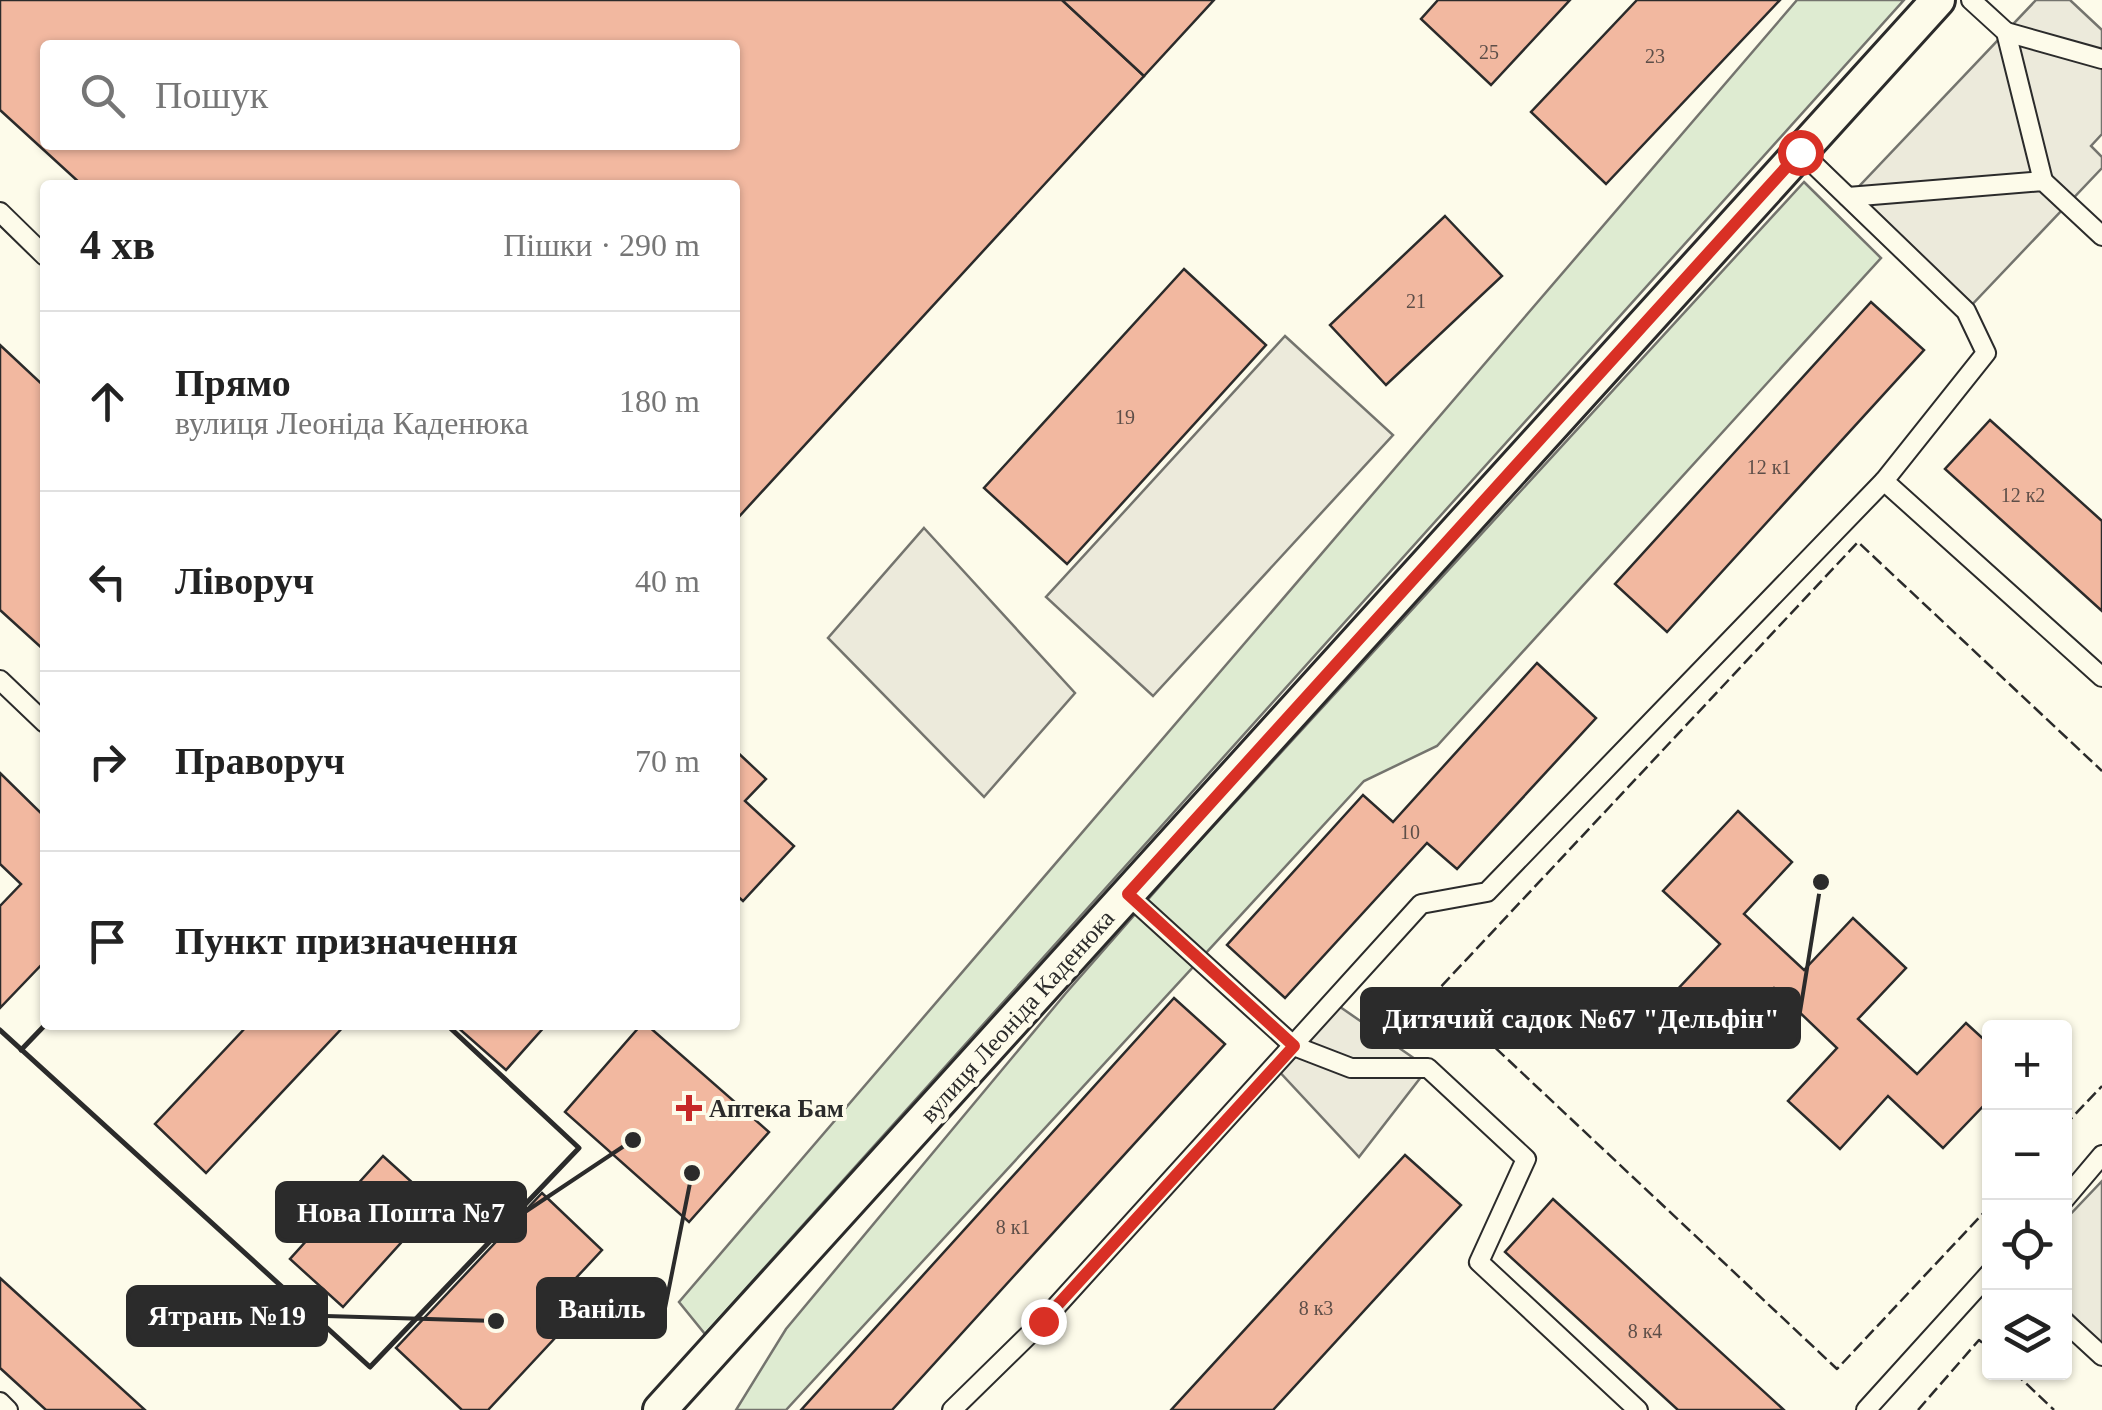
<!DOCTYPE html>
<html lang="uk">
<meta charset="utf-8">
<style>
:root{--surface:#fff;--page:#f2f2f2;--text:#222;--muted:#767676;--line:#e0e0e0}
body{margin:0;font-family:"Times New Roman",serif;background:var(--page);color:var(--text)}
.controls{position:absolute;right:30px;bottom:30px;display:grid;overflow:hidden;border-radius:10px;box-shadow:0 2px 8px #0004}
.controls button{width:90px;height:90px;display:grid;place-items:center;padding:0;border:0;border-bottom:2px solid var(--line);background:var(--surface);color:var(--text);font:50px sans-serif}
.stop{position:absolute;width:30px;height:30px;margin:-22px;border:8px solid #d93025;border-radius:50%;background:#fff}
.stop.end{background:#d93025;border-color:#fff;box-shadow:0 2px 10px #0008}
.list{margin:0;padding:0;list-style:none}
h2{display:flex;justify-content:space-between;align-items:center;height:130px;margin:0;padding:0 40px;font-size:42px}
h2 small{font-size:32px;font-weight:400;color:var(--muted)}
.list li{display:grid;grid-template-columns:65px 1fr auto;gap:30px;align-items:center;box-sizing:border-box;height:180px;padding:0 40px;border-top:2px solid var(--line)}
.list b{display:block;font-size:38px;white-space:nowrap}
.list p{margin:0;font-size:32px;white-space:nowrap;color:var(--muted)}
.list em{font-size:32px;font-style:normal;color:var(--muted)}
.icon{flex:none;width:55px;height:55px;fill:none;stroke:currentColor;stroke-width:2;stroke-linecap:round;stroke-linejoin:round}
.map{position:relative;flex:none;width:2102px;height:1410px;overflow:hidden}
.search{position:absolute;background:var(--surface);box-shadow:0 2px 8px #0004;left:40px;top:40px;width:700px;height:110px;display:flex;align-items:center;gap:25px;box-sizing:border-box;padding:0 35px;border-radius:10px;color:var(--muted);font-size:38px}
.panel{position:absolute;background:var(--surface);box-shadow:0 2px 8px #0004;left:40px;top:180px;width:700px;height:850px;border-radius:10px}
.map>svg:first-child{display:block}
.green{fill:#deebd1;stroke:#74746e;stroke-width:2.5}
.parking{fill:#eceadb;stroke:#74746e;stroke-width:2.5}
.building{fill:#f2b8a0;stroke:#2b2b2b;stroke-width:2.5;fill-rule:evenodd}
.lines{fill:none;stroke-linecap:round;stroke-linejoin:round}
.lane-casing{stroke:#2b2b2b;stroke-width:22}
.street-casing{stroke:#2b2b2b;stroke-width:38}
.lane{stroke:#fdfbea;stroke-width:18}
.street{stroke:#fdfbea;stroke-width:32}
.fence{stroke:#2b2b2b;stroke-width:2.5;stroke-dasharray:12 5;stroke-linecap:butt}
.wall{stroke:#2b2b2b;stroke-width:5}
.route{stroke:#d93025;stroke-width:12}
.poi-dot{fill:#c62828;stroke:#fdfbea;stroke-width:4}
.labels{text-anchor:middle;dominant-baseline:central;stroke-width:8;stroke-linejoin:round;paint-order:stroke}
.number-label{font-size:20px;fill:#5d4e48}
.street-label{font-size:25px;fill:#2b2b2b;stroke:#fdfbea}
.poi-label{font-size:25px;font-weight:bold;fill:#2b2b2b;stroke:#fdfbea;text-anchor:start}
.leader{fill:none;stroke:#2b2b2b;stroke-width:4}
.callout-dot{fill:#2b2b2b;stroke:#fdfbea;stroke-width:4}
.callout{fill:#2b2b2b;stroke:#2b2b2b;stroke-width:4}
.callout-label{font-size:28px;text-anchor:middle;font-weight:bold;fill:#fff}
</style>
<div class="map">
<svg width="2102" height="1410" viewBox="0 0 2102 1410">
<rect width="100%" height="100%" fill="#fdfbea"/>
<!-- green -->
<g class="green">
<polygon points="1797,0 1904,0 705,1334 679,1302"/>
<polygon points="1804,182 1881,258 1437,746 1364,781 786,1410 736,1410 786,1329 1066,993 1187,855"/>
</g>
<!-- parking -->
<g class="parking">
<polygon points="2036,0 2070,0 2102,30 2102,134 2091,146 2102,157 2102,168 1966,311 1848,198"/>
<polygon points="1285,336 1393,435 1153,696 1046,597"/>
<polygon points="924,528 1075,693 984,797 828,638"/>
<polygon points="1333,1002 1428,1068 1359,1157 1275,1067"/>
<polygon points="2102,1181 2102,1344 2065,1308 2064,1221"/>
</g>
<!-- building -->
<g class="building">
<path d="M0,0h1062l82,76 -409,445v-336h-653l-82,-75zM45,45h690v100h-690z"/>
<polygon points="1062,0 1214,0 1144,76"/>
<polygon points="1438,0 1570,0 1491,85 1421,19"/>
<polygon points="1637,0 1780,0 1606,184 1531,112"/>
<polygon points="1445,216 1502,276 1386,385 1330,325"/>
<polygon points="1184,269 1266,345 1067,564 984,488"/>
<polygon points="1871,302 1924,350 1667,632 1615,584"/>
<polygon points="0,345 45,387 45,651 0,610"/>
<polygon points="1990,420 2102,521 2102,611 1945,469"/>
<polygon points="1537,663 1596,718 1457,869 1427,843 1285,998 1227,945 1363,795 1393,822"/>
<polygon points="735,750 766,779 745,801 794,846 743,901 735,894"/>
<polygon points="0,773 45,817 45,961 0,1008 0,906 21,884 0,864"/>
<polygon points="1738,811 1792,862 1744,914 1804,970 1853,918 1906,968 1858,1019 1917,1074 1966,1023 1990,1045 1990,1099 1943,1148 1888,1096 1840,1149 1788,1101 1837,1048 1774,988 1727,1038 1676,991 1720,944 1663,891"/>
<polygon points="1174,998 1225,1044 892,1410 801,1410"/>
<polygon points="248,1025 345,1025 206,1173 155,1124"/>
<polygon points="455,1025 546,1025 506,1070"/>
<polygon points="641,1025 647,1025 769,1132 689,1222 565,1112"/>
<polygon points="1405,1155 1461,1205 1273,1410 1171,1410"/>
<polygon points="383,1156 436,1204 343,1307 290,1259"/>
<polygon points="542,1193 602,1250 577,1277 596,1294 488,1410 462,1410 396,1348"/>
<polygon points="1553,1199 1784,1410 1678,1410 1505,1252"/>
<polygon points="0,1278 145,1410 46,1410 0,1368"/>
</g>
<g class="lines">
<defs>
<g id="lane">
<polyline points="1971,0 2006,32 2043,181"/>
<polyline points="2006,32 2102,59"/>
<polyline points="1800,151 1966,311 1986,353 1884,481 2102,677"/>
<polyline points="1848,197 2043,181 2102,236"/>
<polyline points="0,212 45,256"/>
<polyline points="0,680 45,723"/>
<polyline points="1127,894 1294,1046 1351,1068 1428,1068 1526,1159 1479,1262 1638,1410"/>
<polyline points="2064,1200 2102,1155"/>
<polyline points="2064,1321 2102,1356"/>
<polyline points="0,1402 8,1410"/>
<polyline points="952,1410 1043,1321 1421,904 1487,892 1884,481"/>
<polyline points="1866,1410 1990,1273"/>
</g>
<polyline id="street" points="660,1410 1938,0"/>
</defs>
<!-- lane casing -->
<use href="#lane" class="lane-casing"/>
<!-- street casing -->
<use href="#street" class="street-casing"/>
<!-- lane -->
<use href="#lane" class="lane"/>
<!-- street -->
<use href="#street" class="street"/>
<!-- fence -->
<g class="fence">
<polyline points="2064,1126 2102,1086"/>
<polyline points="1990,1206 1837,1369 1436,992 1858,542 2102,771"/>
<polyline points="2014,1372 2054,1410"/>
<polyline points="1918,1410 1979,1340 1990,1349"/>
</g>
<!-- wall -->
<g class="wall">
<polyline points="0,1030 370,1367 579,1148 447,1025"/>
<polyline points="21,1050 45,1025"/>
</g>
</g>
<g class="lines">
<!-- route -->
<polyline class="route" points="1043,1321 1294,1046 1128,894 1800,152"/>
</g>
<!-- markers -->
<path class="poi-dot" d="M684 1093h10v10h10v10h-10v10h-10v-10h-10v-10h10z"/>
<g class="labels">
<!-- number labels -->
<g class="number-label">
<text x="1489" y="52">25</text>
<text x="1655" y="56">23</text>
<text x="1416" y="301">21</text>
<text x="1125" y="417">19</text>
<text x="1769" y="467">12 к1</text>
<text x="2023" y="495">12 к2</text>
<text x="1410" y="832">10</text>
<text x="1013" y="1227">8 к1</text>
<text x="1316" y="1308">8 к3</text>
<text x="1645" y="1331">8 к4</text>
</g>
<!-- street labels -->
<g class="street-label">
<text transform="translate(1017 1016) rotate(-48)">вулиця Леоніда Каденюка</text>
</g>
<!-- poi labels -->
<g class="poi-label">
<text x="709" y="1108">Аптека Бам</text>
</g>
</g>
<!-- callouts -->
<path class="leader" d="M1821 882L1799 1018M633 1140L525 1212M692 1173L665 1308M496 1321L326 1316"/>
<g class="callout-dot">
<circle cx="1821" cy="882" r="10"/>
<circle cx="633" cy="1140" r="10"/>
<circle cx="692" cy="1173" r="10"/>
<circle cx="496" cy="1321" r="10"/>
</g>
<g class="callout">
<rect x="1362" y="989" width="437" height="58" rx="10"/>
<rect x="277" y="1183" width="248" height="58" rx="10"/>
<rect x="538" y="1279" width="127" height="58" rx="10"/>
<rect x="128" y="1287" width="198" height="58" rx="10"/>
</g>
<g class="callout-label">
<text x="1581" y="1028">Дитячий садок №67 "Дельфін"</text>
<text x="401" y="1222">Нова Пошта №7</text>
<text x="602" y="1318">Ваніль</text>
<text x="227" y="1325">Ятрань №19</text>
</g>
</svg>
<div class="controls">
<button>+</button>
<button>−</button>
<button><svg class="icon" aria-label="locate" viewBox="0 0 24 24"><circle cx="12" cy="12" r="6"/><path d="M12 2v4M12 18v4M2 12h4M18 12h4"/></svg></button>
<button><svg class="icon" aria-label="layers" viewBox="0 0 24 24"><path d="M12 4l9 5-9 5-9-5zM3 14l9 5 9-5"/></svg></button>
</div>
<div class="stop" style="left:1800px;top:152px"></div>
<div class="stop end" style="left:1043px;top:1321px"></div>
<div class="search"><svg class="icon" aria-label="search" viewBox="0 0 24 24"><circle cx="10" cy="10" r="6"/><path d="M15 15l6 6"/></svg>Пошук</div>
<section class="panel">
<h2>4 хв<small>Пішки · 290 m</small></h2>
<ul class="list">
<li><svg class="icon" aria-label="ahead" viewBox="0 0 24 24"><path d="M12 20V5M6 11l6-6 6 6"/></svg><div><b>Прямо</b><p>вулиця Леоніда Каденюка</p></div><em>180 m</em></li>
<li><svg class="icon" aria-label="left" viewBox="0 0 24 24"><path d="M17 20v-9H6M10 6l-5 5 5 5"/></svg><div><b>Ліворуч</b></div><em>40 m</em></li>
<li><svg class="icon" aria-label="right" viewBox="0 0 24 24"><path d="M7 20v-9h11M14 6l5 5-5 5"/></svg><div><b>Праворуч</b></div><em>70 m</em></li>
<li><svg class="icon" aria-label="arrive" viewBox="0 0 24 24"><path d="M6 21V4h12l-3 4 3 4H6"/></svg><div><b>Пункт призначення</b></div></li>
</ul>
</section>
</div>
